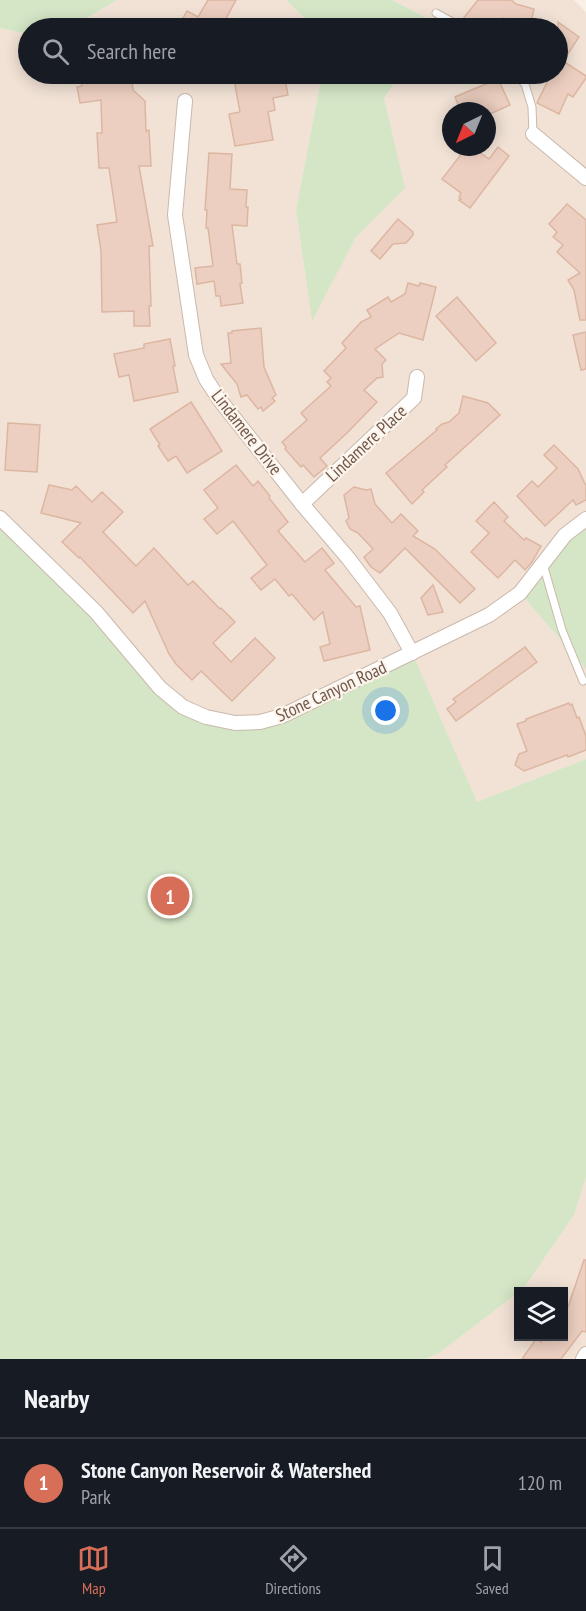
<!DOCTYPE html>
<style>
:root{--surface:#171b24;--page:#20242c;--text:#f1f3f6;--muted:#9ea1a6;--line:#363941;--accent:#d76e57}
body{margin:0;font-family:"PT Sans Narrow",sans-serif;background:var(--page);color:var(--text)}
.controls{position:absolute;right:18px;bottom:18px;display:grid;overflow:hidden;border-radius:0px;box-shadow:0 3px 15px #0003}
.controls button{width:54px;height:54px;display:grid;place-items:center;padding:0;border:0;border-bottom:2px solid var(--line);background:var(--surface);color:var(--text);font:30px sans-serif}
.compass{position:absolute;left:442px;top:102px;width:54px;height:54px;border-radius:50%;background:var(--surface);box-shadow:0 3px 15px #0003;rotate:223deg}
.you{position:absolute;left:386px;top:711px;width:21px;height:21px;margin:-15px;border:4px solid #fff;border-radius:50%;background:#1a73e8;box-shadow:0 0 0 9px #1a73e833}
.badge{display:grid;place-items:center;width:39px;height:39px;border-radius:50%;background:var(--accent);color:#fff;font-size:20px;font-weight:700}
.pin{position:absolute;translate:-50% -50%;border:3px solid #fff;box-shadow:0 2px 6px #0006}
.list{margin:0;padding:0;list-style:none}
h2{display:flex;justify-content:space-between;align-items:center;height:78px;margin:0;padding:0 24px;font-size:26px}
h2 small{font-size:20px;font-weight:400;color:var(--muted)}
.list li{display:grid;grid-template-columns:39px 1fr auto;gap:18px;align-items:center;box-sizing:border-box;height:90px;padding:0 24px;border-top:2px solid var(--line)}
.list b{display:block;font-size:22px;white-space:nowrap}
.list p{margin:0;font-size:20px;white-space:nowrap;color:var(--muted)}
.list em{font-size:20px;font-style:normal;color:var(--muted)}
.icon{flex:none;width:33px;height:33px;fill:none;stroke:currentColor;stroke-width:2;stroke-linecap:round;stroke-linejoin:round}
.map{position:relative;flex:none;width:586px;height:1359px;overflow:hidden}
.search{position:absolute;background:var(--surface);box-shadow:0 3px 15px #0003;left:18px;right:18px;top:18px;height:66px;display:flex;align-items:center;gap:15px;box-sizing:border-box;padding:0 21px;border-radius:33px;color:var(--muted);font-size:22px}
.sheet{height:168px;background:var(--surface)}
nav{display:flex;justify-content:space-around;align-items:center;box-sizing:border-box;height:84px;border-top:2px solid var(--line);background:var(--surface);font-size:16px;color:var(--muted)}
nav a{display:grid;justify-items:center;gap:3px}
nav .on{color:var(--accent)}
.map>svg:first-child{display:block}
.residential{fill:#f1e2d5;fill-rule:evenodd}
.green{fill:#d4e6c6}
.building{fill:#eccfc0;stroke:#ddb6a2;stroke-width:1.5}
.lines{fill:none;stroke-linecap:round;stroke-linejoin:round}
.service-casing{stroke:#cab9ad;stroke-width:9}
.minor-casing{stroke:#cab9ad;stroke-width:16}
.service{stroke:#fff;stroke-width:7}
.minor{stroke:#fff;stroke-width:14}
.labels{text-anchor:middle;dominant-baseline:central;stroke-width:4.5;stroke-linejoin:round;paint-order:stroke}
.street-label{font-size:18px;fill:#70584d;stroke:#fdf5eb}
</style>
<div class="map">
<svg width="586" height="1359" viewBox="0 0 586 1359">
<rect width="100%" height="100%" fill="#faf1e6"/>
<!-- residential -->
<g class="residential">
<polygon points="117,0 286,0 315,28 70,28"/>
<path d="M392,0h182l12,12v507l-66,74 66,76v90l-109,43 -217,-80 -77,-15 -183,-189v-490l28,6v40h294l-26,136 16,110 44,-83 48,-49 -20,-90 17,-24h157v-46h-125l4,-5zM451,111h36v36h-36z"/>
<polygon points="586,1177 586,1359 425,1359 439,1353 518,1292 518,1336 564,1336 564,1292 519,1291 524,1288 574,1215"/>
</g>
<!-- green -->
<g class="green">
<polygon points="0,0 117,0 70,28 28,28 28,34 0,28"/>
<polygon points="286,0 392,0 437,23 433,28 315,28"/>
<polygon points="322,74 401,74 384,98 405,188 356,237 312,321 296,210"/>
<polygon points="0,518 183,707 260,722 412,653 477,802 586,759 586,1177 574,1215 524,1288 439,1353 425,1359 0,1359"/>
<polygon points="586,519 586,669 520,593"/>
</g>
<!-- building -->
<g class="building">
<polygon points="208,0 236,0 221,28 163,28 183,18 187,11 198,17"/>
<polygon points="478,0 511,0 516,4 534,9 530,26 503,18 498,25 493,22 488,28 473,28 462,20"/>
<polygon points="558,22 579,37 563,61 586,76 586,78 573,97 568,94 559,114 537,103 551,74 558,74"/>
<polygon points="104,74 131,74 133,90 145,101 146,131 149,130 151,166 139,166 153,246 149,246 151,306 149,306 150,326 134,326 134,311 102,312 101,251 97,225 117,222 109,168 99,168 97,133 102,133 101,100 80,103 77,87 82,86 81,81 105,78"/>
<polygon points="233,74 284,74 288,95 273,98 275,110 268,112 273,140 235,146 229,114 240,112"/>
<polygon points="493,81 495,83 499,82 501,85 510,105 490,114 489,111 461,111 455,97"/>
<polygon points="460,147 472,147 489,159 498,147 509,156 470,208 459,200 461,199 459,197 461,193 442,179 463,152"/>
<polygon points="209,153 232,154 230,189 247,190 246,207 248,207 247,226 232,225 237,264 240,264 242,283 240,284 243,303 221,306 220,296 216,296 214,281 197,284 195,268 213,266 208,228 206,228 207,210 205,210"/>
<polygon points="567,204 586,220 586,320 580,320 574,290 568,280 580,273 557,252 563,245 553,237 557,232 549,224"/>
<polygon points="398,219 413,232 413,235 406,243 393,244 380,259 371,251"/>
<polygon points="408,283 419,286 420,283 436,287 423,340 399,333 375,349 386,360 382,364 383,377 377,378 364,390 377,402 348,432 320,458 327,466 314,477 303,465 301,467 285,449 286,447 282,442 307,420 301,413 331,386 327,382 331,378 324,371 346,348 342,343 361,322 371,317 367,310 388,297 391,302 405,294"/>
<polygon points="457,297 496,343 476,361 436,316"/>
<polygon points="261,328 264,367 276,395 272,398 275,401 263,411 261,407 258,409 247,395 241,397 237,384 221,364 231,363 228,333 232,333 232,331"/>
<polygon points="586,332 586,369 581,370 573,335"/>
<polygon points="170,339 175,366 173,366 178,392 134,401 129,375 119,377 114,354 144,348 144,344"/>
<polygon points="463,396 488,403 500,415 445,465 447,467 422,490 424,492 412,504 386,473 437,430 436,429 442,424 449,422 459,413"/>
<polygon points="191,402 222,451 187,473 176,456 168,461 158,446 160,445 150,429"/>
<polygon points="8,423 40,425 37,472 5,470"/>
<polygon points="554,445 578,469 586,486 586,500 576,505 573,500 545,526 517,496 532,481 538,487 557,468 544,455"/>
<polygon points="236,465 253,486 258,481 270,496 269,498 288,522 278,531 305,562 322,548 334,563 325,570 356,607 360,606 370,650 324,661 320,647 330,644 323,612 314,620 292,594 289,596 275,579 261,590 251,578 267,565 233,521 217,534 204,519 218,508 204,490"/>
<polygon points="49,485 72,490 76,486 92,502 102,492 123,512 103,532 136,566 154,548 188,585 193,581 220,609 221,608 235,622 213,643 231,662 255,638 275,658 232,701 201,671 192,680 176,664 169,654 145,601 133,613 80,557 79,558 62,542 81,523 41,513"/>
<polygon points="354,487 366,490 371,489 375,504 392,523 401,514 418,531 413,536 435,549 475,589 460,603 405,548 380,573 371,567 364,557 373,549 358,533 350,529 346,521 349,518 344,495"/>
<polygon points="494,502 508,517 504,521 524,540 526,538 541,546 532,562 525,570 515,560 498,578 471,552 489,533 476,521"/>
<polygon points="433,585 443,612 428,615 421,598"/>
<polygon points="525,647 537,662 456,721 447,709 456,702 453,699"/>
<polygon points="569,703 570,705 572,704 577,718 579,717 586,736 586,750 568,757 567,755 524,771 515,765 519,754 527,751 517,724 526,721 526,719"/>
<polygon points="584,1260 586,1260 586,1332 582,1331 561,1359 522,1359 536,1339 541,1342 545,1336 564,1336 564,1306 568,1307"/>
</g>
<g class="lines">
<defs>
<g id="service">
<polyline points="436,13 463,28"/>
<polyline points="515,74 525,84 532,107 533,134"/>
<polyline points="543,564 562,630 583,681"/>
</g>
<g id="minor">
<polyline points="185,101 175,215 196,355 206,379 219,399 302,504 348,558 390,613 412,653"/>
<polyline points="533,134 586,178"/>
<polyline points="302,504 414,398 417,377"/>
<polyline points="0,518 96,612 160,688 183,707 206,717 235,723 260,722 282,716 489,615 520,593 565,535 586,519"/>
<polyline points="583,1359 586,1354"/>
</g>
</defs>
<!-- service casing -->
<use href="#service" class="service-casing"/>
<!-- minor casing -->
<use href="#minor" class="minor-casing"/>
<!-- service -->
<use href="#service" class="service"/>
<!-- minor -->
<use href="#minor" class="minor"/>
</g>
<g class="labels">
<!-- street labels -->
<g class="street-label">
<text transform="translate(247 432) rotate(52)">Lindamere Drive</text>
<text transform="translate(366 443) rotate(-43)">Lindamere Place</text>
<text transform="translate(331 691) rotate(-25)">Stone Canyon Road</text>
</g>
</g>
</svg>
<div class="controls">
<button><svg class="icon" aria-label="layers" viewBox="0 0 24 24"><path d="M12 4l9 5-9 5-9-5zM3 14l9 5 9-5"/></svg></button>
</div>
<svg class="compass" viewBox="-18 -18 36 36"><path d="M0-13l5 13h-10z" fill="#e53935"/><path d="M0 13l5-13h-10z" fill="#9ea1a6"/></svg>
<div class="you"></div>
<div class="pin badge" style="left:170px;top:896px">1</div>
<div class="search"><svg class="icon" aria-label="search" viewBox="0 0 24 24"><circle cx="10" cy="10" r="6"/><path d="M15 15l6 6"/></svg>Search here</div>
</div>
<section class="sheet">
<h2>Nearby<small></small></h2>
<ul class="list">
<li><span class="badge">1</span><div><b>Stone Canyon Reservoir &amp; Watershed</b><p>Park</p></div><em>120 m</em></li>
</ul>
</section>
<nav>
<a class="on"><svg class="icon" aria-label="map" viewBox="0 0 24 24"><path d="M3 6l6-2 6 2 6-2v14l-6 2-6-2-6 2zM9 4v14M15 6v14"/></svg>Map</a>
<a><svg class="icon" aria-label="directions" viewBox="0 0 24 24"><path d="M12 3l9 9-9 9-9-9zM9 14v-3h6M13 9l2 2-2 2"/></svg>Directions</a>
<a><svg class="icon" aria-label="saved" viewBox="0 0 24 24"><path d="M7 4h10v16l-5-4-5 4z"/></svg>Saved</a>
</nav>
